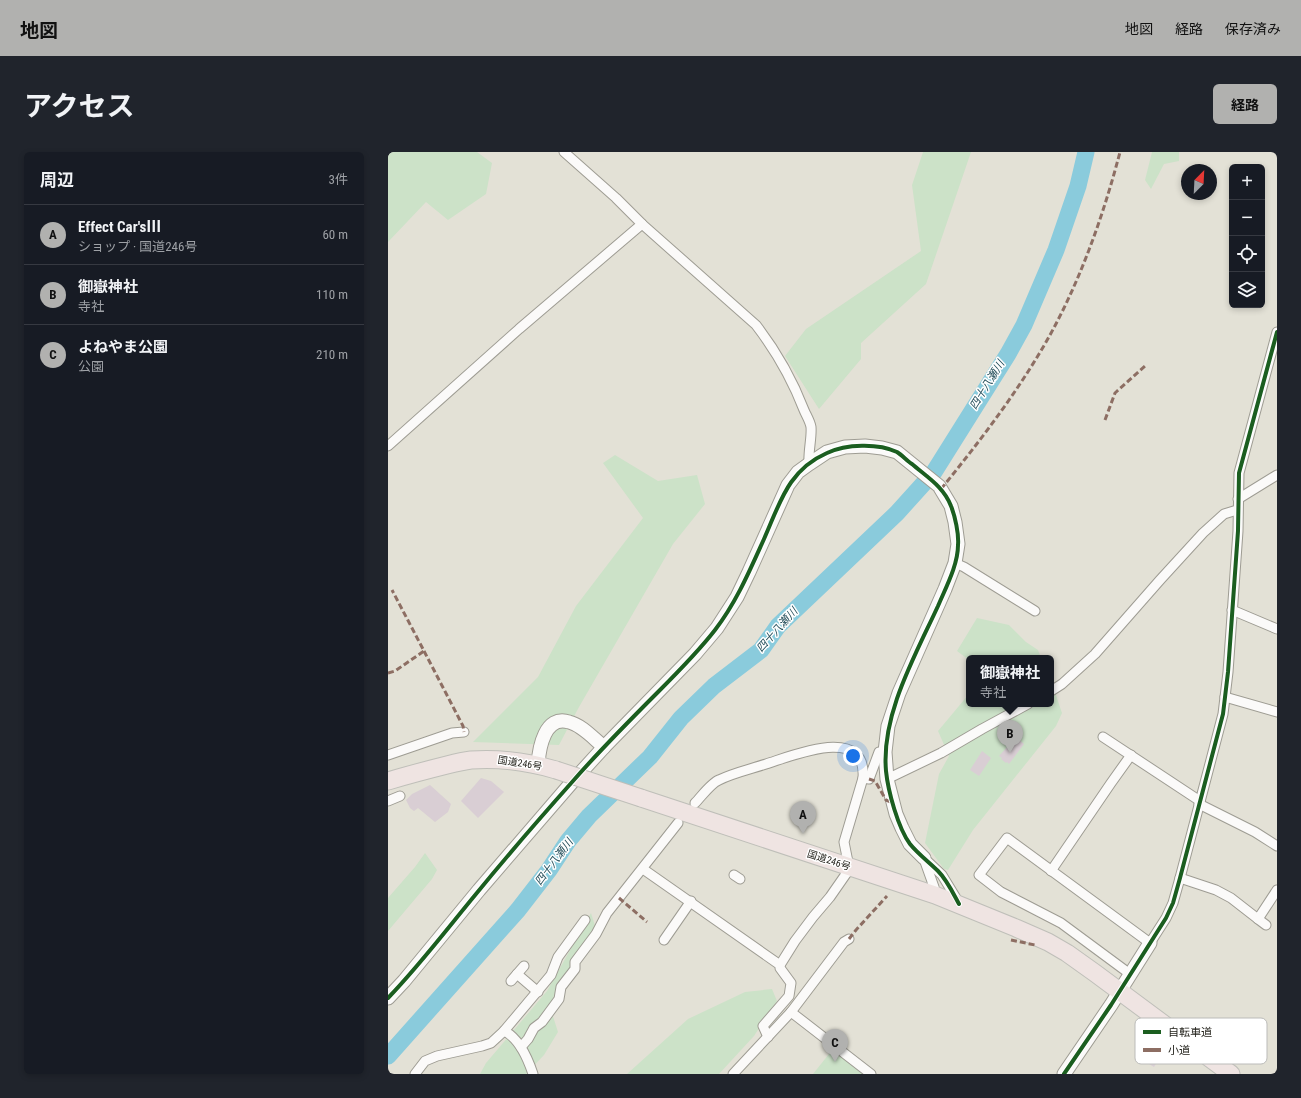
<!DOCTYPE html>
<html lang="ja">
<meta charset="utf-8">
<style>
:root{--surface:#171b24;--page:#20242c;--text:#f1f3f6;--muted:#9ea1a6;--line:#363941;--accent:#b1b1af}
body{margin:0;font-family:"Roboto Condensed","Noto Sans JP",sans-serif;background:var(--page);color:var(--text)}
.controls{position:absolute;right:12px;top:12px;display:grid;overflow:hidden;border-radius:6px;box-shadow:0 2px 6px #0003}
.controls button{width:36px;height:36px;display:grid;place-items:center;padding:0;border:0;border-bottom:1px solid var(--line);background:var(--surface);color:var(--text);font:20px sans-serif}
.compass{position:absolute;left:793px;top:12px;width:36px;height:36px;border-radius:50%;background:var(--surface);box-shadow:0 2px 6px #0003;rotate:24deg}
.you{position:absolute;left:465px;top:604px;width:14px;height:14px;margin:-10px;border:3px solid #fff;border-radius:50%;background:#1a73e8;box-shadow:0 0 0 6px #1a73e833}
.badge{display:grid;place-items:center;width:26px;height:26px;border-radius:50%;background:var(--accent);color:#111;font-size:13px;font-weight:700}
.pin{position:absolute;translate:-50% -33px;filter:drop-shadow(0 1px 2px #0008)}
.pin::after{content:'';position:absolute;top:21px;width:14px;height:12px;background:inherit;clip-path:polygon(0 0,100% 0,50% 100%)}
.popup{position:absolute;left:578px;top:503px;width:88px;height:52px;box-sizing:border-box;display:grid;place-content:center;border-radius:6px;background:var(--surface);filter:drop-shadow(0 1px 3px #0005);font-size:13px;white-space:nowrap;color:var(--muted)}
.popup b{font-size:15px;color:var(--text)}
.popup::after{content:'';position:absolute;left:50%;top:100%;margin-left:-8px;border:8px solid transparent;border-top-color:var(--surface)}
.list{margin:0;padding:0;list-style:none}
h2{display:flex;justify-content:space-between;align-items:center;height:52px;margin:0;padding:0 16px;font-size:17px}
h2 small{font-size:13px;font-weight:400;color:var(--muted)}
.list li{display:grid;grid-template-columns:26px 1fr auto;gap:12px;align-items:center;box-sizing:border-box;height:60px;padding:0 16px;border-top:1px solid var(--line)}
.list b{display:block;font-size:15px;white-space:nowrap}
.list p{margin:0;font-size:13px;white-space:nowrap;color:var(--muted)}
.list em{font-size:13px;font-style:normal;color:var(--muted)}
.icon{flex:none;width:22px;height:22px;fill:none;stroke:currentColor;stroke-width:2;stroke-linecap:round;stroke-linejoin:round}
.map{position:relative;flex:none;width:889px;height:922px;overflow:hidden;border-radius:6px}
header{display:flex;align-items:center;gap:24px;box-sizing:border-box;height:56px;padding:0 20px;background:var(--accent);color:#111}
header strong{font-size:19px}
nav{display:flex;gap:22px;margin-inline-start:auto;font-size:14px}
.intro{display:flex;align-items:center;justify-content:space-between;box-sizing:border-box;height:96px;padding:0 24px}
h1{margin:0;font-size:28px}
.button{padding:10px 18px;border-radius:6px;background:var(--accent);color:#111;font-size:14px;font-weight:700}
main{display:flex;gap:24px;padding:0 24px}
aside{flex:1;background:var(--surface);border-radius:6px;box-shadow:0 2px 6px #0003}
.map>svg:first-child{display:block}
.green{fill:#cce2c8}
.lines{fill:none;stroke-linecap:round;stroke-linejoin:round}
.river{stroke:#8acbdc;stroke-width:17}
.building{fill:#d9ced4}
.street-casing{stroke:#9e9c93;stroke-width:11}
.secondary-casing{stroke:#9e9c93;stroke-width:15}
.highway-casing{stroke:#bfbfb9;stroke-width:19}
.street{stroke:#fbfaf9;stroke-width:9}
.secondary{stroke:#fbfaf9;stroke-width:13}
.highway{stroke:#efe4e2;stroke-width:17}
.highway-bridge-casing{stroke:#bfbfb9;stroke-width:19;stroke-linecap:butt}
.highway-bridge{stroke:#efe4e2;stroke-width:17}
.quiet{stroke:#8d6e63;stroke-width:3;stroke-dasharray:6 3;stroke-linecap:butt}
.cycleway-casing{stroke:#fff;stroke-width:6}
.cycleway{stroke:#1b5e20;stroke-width:4}
.labels{text-anchor:middle;dominant-baseline:central;stroke-width:3;stroke-linejoin:round;paint-order:stroke}
.street-label{font-size:10px;fill:#1d1c15;stroke:#fff}
.water-label{font-size:11px;font-style:italic;fill:#254f5b;stroke:#fff}
.key{fill:#fff;stroke:#bbbbb9;stroke-width:1}
.key-label{font-size:11px;fill:#1d1c15}
</style>
<header>
<strong>地図</strong>
<nav><a>地図</a><a>経路</a><a>保存済み</a></nav>
</header>
<div class="intro"><h1>アクセス</h1><a class="button">経路</a></div>
<main>
<aside>
<h2>周辺<small>3件</small></h2>
<ul class="list">
<li><span class="badge">A</span><div><b>Effect Car'sⅢ</b><p>ショップ · 国道246号</p></div><em>60 m</em></li>
<li><span class="badge">B</span><div><b>御嶽神社</b><p>寺社</p></div><em>110 m</em></li>
<li><span class="badge">C</span><div><b>よねやま公園</b><p>公園</p></div><em>210 m</em></li>
</ul>
</aside>
<div class="map">
<svg width="889" height="922" viewBox="0 0 889 922">
<rect width="100%" height="100%" fill="#e3e1d6"/>
<!-- green -->
<g class="green">
<polygon points="0,0 89,0 104,11 98,42 60,68 38,50 0,90"/>
<polygon points="535,0 583,0 538,132 473,191 473,207 431,257 397,204 418,177 533,99 524,33"/>
<polygon points="764,0 791,0 791,9 776,12 763,37 757,28"/>
<polygon points="227,303 270,329 309,323 317,352 285,392 191,555 171,593 85,590 150,525 188,454 255,366 215,311"/>
<polygon points="589,466 621,473 638,490 650,498 653,506 581,506 581,508 569,499"/>
<polygon points="663,528 674,561 668,574 585,678 560,718 556,717 537,691 551,622 561,604 550,579 581,542 581,552 663,552"/>
<polygon points="37,701 49,718 44,727 0,779 0,746 27,715"/>
<polygon points="203,761 208,777 169,836 162,855 170,880 156,903 138,922 92,922 98,911 159,839"/>
<polygon points="384,837 389,849 366,884 331,922 239,922 300,867 357,840"/>
<polygon points="445,897 475,922 425,922"/>
</g>
<g class="lines">
<!-- river -->
<polyline class="river" points="0,904 130,758 161,718 180,689 201,664 262,605 293,566 326,534 373,498 390,474 509,361 546,320 620,202 636,173 668,98 690,34 698,0"/>
</g>
<!-- building -->
<g class="building">
<polygon points="628,585 636,592 621,612 619,610 618,611 613,607 614,606 611,604"/>
<polygon points="594,599 603,606 591,624 582,618"/>
<polygon points="93,626 103,629 116,640 90,666 73,649"/>
<polygon points="42,633 63,652 60,660 47,670 30,656 26,659 22,656 18,648 24,642"/>
<polygon points="766,890 776,898 766,915 753,907"/>
</g>
<g class="lines">
<defs>
<g id="street">
<path d="M176,0l52,46 26,26 114,101c20,26 36,54 48,85 2,5 6,11 7,17 1,10 -3,25 -2,37"/>
<polyline points="0,294 131,177 254,72"/>
<polyline points="850,347 889,323"/>
<polyline points="567,411 576,415 647,459"/>
<polyline points="844,458 889,477"/>
<polyline points="663,539 674,532 707,502 772,428 815,381 836,362 849,358"/>
<polyline points="837,545 889,560"/>
<polyline points="715,585 812,649"/>
<polyline points="0,603 64,581 76,580"/>
<polyline points="475,626 481,627 491,600 497,600"/>
<polyline points="499,627 553,601 594,577 640,552"/>
<polyline points="0,649 12,644"/>
<path d="M307,651c6,-6 16,-20 24,-23 14,-7 32,-11 47,-16 26,-8 101,-40 97,14l-19,64 5,25 -3,7 -16,23 -17,20 -18,24 -15,24"/>
<polyline points="811,652 867,680 889,694"/>
<polyline points="536,706 554,723 571,751"/>
<polyline points="536,707 546,735 547,743"/>
<polyline points="255,717 392,813 392,816 403,831 401,844 375,874 380,885"/>
<polyline points="663,719 723,631 743,603"/>
<polyline points="346,723 352,727"/>
<polyline points="792,726 828,738 843,746 870,767 889,738"/>
<polyline points="870,767 878,773"/>
<polyline points="276,788 303,749"/>
<polyline points="129,822 150,840"/>
<polyline points="742,822 673,771 613,740 591,723 619,686 762,791 778,766 785,751 792,726 835,562 840,520 850,379 851,321 889,180"/>
<polyline points="123,829 136,814"/>
<polyline points="403,860 483,922"/>
<path d="M116,879c15,7 24,28 29,43"/>
<polyline points="133,895 140,887 146,876 154,870 171,847 173,835 187,817 187,810 208,782 219,761 290,671"/>
<polyline points="27,922 37,909 49,904 94,894 103,891 116,879 163,823 170,805 197,768"/>
<polyline points="345,922 403,860 456,790 461,787"/>
</g>
<g id="secondary">
<path d="M150,613c1,-17 7,-51 31,-43 13,3 25,17 35,25"/>
<polyline points="0,846 16,829 91,738 185,629 216,595 307,502 329,476 349,445 361,420 400,333 410,320 421,312 439,300 457,295 477,294 494,296 509,300 551,334 563,354 567,370 570,392 567,411 557,437 511,541 500,574 497,600 499,627 508,662 514,676 522,692 536,706"/>
<polyline points="676,922 723,853 762,791"/>
</g>
<g id="highway">
<path d="M0,629c20,-6 39,-11 59,-16 8,-2 16,-4 24,-5 28,-2 58,2 85,10"/>
<polyline points="253,646 547,743 628,776 660,790 679,801 707,821 843,922"/>
</g>
</defs>
<!-- street casing -->
<use href="#street" class="street-casing"/>
<!-- secondary casing -->
<use href="#secondary" class="secondary-casing"/>
<!-- highway casing -->
<use href="#highway" class="highway-casing"/>
<!-- street -->
<use href="#street" class="street"/>
<!-- secondary -->
<use href="#secondary" class="secondary"/>
<!-- highway -->
<use href="#highway" class="highway"/>
<defs>
<polyline id="highway-bridge" points="168,618 253,646"/>
</defs>
<!-- highway-bridge casing -->
<use href="#highway-bridge" class="highway-bridge-casing"/>
<!-- highway-bridge -->
<use href="#highway-bridge" class="highway-bridge"/>
<!-- quiet -->
<g class="quiet">
<polyline points="717,268 727,241 757,214"/>
<path d="M553,337c35,-43 69,-87 98,-135 37,-61 63,-133 81,-202"/>
<polyline points="36,499 75,574 76,580"/>
<polyline points="0,521 7,519 36,499 4,438"/>
<polyline points="481,627 487,629 498,648 505,651"/>
<polyline points="231,746 259,770"/>
<polyline points="461,787 468,778 499,744"/>
<polyline points="623,788 647,793"/>
</g>
<defs>
<g id="cycleway">
<path d="M0,846c31,-32 59,-69 88,-104 31,-38 64,-76 97,-113 27,-31 56,-60 85,-89 20,-20 40,-40 57,-62 21,-27 35,-60 49,-91 16,-36 24,-69 63,-86 19,-9 51,-10 70,-1 5,3 10,9 15,12 15,13 32,23 39,42 4,10 8,28 7,39 0,20 -12,42 -20,61 -23,50 -57,109 -52,165 2,20 12,57 24,73 8,10 19,18 28,27 9,9 15,22 21,33"/>
<polyline points="676,922 723,853 778,766 785,751 792,726 835,562 840,520 850,379 851,321 889,180"/>
</g>
</defs>
<!-- cycleway casing -->
<use href="#cycleway" class="cycleway-casing"/>
<!-- cycleway -->
<use href="#cycleway" class="cycleway"/>
</g>
<g class="labels">
<!-- street labels -->
<g class="street-label">
<text transform="translate(132 611) rotate(9)">国道246号</text>
<text transform="translate(441 708) rotate(18)">国道246号</text>
</g>
<!-- water labels -->
<g class="water-label">
<text transform="translate(599 233) rotate(-58)">四十八瀬川</text>
<text transform="translate(389 478) rotate(-48)">四十八瀬川</text>
<text transform="translate(166 710) rotate(-53)">四十八瀬川</text>
</g>
</g>
<!-- legend -->
<rect x="747" y="866" width="132" height="46" rx="6" class="key"/>
<rect x="755" y="878" width="18" height="4" fill="#1b5e20"/>
<rect x="755" y="896" width="18" height="4" fill="#8d6e63"/>
<g class="key-label">
<text x="780" y="884">自転車道</text>
<text x="780" y="902">小道</text>
</g>
</svg>
<div class="controls">
<button>+</button>
<button>−</button>
<button><svg class="icon" aria-label="locate" viewBox="0 0 24 24"><circle cx="12" cy="12" r="6"/><path d="M12 2v4M12 18v4M2 12h4M18 12h4"/></svg></button>
<button><svg class="icon" aria-label="layers" viewBox="0 0 24 24"><path d="M12 4l9 5-9 5-9-5zM3 14l9 5 9-5"/></svg></button>
</div>
<svg class="compass" viewBox="-18 -18 36 36"><path d="M0-13l5 13h-10z" fill="#e53935"/><path d="M0 13l5-13h-10z" fill="#9ea1a6"/></svg>
<div class="you"></div>
<div class="pin badge" style="left:415px;top:682px">A</div>
<div class="pin badge" style="left:622px;top:601px">B</div>
<div class="popup"><b>御嶽神社</b>寺社</div>
<div class="pin badge" style="left:447px;top:910px">C</div>
</div>
</main>
